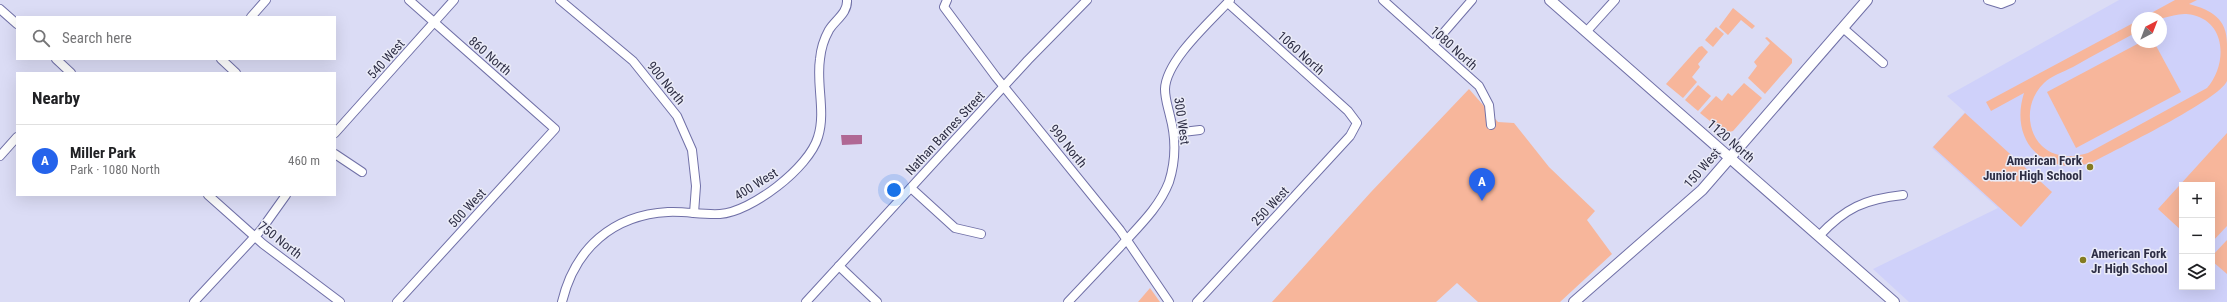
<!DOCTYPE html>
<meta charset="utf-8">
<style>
:root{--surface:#fff;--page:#f2f2f2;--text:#202124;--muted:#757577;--line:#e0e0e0;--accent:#2563eb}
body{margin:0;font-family:"Roboto Condensed",sans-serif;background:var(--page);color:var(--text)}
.controls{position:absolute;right:12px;bottom:12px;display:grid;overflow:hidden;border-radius:0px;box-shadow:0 4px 16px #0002}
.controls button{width:36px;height:36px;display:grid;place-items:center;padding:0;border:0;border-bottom:1px solid var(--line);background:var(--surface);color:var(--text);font:20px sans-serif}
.compass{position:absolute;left:2131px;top:12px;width:36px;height:36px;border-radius:50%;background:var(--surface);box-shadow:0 4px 16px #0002;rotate:42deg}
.you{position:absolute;left:894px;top:190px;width:14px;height:14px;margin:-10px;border:3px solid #fff;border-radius:50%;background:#1a73e8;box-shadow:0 0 0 6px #1a73e833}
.badge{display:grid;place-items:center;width:26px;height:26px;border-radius:50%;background:var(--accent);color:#fff;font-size:13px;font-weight:700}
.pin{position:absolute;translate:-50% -33px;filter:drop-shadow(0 1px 2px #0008)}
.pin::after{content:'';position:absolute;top:21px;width:14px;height:12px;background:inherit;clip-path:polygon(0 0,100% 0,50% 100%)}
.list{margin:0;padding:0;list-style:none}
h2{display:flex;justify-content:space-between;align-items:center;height:52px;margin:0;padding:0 16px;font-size:17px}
h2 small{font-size:13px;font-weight:400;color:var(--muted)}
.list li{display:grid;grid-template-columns:26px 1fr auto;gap:12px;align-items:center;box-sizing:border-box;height:72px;padding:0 16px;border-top:1px solid var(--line)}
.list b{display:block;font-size:15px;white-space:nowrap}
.list p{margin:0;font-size:13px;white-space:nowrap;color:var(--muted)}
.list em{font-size:13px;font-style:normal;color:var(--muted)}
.icon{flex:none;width:22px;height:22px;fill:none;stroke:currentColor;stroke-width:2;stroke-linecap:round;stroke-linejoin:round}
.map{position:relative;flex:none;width:2227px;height:302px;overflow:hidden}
.search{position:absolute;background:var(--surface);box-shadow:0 4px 16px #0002;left:16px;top:16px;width:320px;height:44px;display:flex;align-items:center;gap:10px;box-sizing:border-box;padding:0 14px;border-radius:0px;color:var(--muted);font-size:15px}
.panel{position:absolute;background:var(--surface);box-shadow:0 4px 16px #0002;left:16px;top:72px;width:320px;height:124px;border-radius:0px}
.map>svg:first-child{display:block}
.built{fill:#cfd1fa;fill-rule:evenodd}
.green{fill:#f7b69b}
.water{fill:#b06894}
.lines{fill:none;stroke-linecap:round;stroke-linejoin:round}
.minor-casing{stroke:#7070a7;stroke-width:10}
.tertiary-casing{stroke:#7070a7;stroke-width:12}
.minor{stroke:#fff;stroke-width:8}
.tertiary{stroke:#fff;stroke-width:10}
.poi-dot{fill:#847b21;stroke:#eaebf7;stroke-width:1.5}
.labels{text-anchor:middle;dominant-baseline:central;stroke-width:3;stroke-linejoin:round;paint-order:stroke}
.street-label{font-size:13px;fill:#2e2e45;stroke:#eaebf7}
.poi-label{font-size:13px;font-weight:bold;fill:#2e2e45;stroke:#eaebf7;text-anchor:end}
</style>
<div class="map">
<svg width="2227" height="302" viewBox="0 0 2227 302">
<rect width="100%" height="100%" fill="#dbdcf5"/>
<!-- built -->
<path class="built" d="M2119,0h108v302h-318l-36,-33 125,-61 -66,-60 33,-36 -18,-16zM2137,18h24v24h-24zM2182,185h30v102h-30z"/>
<!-- green -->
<g class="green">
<path d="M2175,0h22l-8,4c23,6 38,15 38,40 0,10 0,27 0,37 -8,19 -112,69 -136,82 -48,14 -82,-23 -67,-70l-33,18 -5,-9 151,-81v11c-21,11 -43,23 -64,35 -10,5 -22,9 -29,16 -18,17 -19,46 -2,63 13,12 30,12 46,7l119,-65c20,-23 20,-65 -14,-73 -12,-3 -20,1 -30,3 -5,1 -15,0 -21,0z"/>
<polygon points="1733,8 1755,26 1752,29 1741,20 1728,35 1719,27"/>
<polygon points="1716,27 1724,34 1713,47 1705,40"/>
<polygon points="1767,37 1792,59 1792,63 1765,94 1748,78 1757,66 1754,62 1770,43 1765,38"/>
<polygon points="2141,42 2154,42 2181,92 2076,148 2047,92"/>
<polygon points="1702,46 1708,52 1698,64 1700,67 1692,77 1697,82 1683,98 1666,84 1699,47"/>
<polygon points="1744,83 1762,98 1733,131 1725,133 1700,113 1716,96 1722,101 1728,93 1732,96"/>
<polygon points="1698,85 1711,96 1698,111 1685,100"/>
<polygon points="1469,89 1498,122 1514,123 1549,167 1595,211 1587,220 1612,254 1560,302 1478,302 1457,283 1436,302 1272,302 1371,192"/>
<polygon points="1965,113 2052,192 2021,227 1933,147"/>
<polygon points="2227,133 2227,226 2212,242 2212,185 2182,185 2182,231 2158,209"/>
<polygon points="2227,240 2227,274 2212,261 2212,256"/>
<polygon points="1150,288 1160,302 1138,302"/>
</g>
<!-- water -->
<polygon class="water" points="841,135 862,135 862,144 842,145"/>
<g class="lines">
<defs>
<g id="minor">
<polyline points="560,0 633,61 677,116 692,150 696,186 694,213"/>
<polyline points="947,0 944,7 996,77 1120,230 1169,302"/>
<polyline points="1383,0 1479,86 1489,105 1491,125"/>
<polyline points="1988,0 2001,4 2011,0"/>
<polyline points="0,9 17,24"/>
<polyline points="251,17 266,0"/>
<polyline points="1843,28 1883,63"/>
<polyline points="1586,32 1615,0"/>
<polyline points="1433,45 1472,0"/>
<polyline points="56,59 71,73"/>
<polyline points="221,59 236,73"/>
<polyline points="335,133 454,0"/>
<polyline points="1174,133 1200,130"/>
<polyline points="335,154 362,172"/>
<polyline points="0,156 17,137"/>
<polyline points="911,188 955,228 981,234"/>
<polyline points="208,195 263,244 340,302"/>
<path d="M1819,236c26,-28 46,-37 84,-41"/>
<polyline points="839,266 877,302"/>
<polyline points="194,302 261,230 286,195"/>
<polyline points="397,302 555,129 409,0"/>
<path d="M562,302c13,-54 51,-87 106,-90 17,-1 34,3 52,2 31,-2 89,-46 98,-77 8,-25 -2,-53 2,-78 1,-11 4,-20 9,-29 6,-10 19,-17 18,-30"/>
<polyline points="806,302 1028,60 1087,0"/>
<path d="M1068,302c17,-18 35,-37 52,-55 18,-20 39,-39 49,-65 7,-22 7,-44 1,-66 -2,-9 -5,-17 -5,-27 1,-29 46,-68 65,-89"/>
<polyline points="1197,302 1350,136 1357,123 1348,111 1228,3"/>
</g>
<g id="tertiary">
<polyline points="1550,0 1894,302"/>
<polyline points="1574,302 1702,190 1867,0"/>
</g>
</defs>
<!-- minor casing -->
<use href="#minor" class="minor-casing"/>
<!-- tertiary casing -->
<use href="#tertiary" class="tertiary-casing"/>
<!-- minor -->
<use href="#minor" class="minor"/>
<!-- tertiary -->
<use href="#tertiary" class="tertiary"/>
</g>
<!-- markers -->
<g class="poi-dot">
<circle cx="2090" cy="167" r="4"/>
<circle cx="2083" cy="260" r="4"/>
</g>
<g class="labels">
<!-- street labels -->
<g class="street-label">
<text transform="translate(1454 48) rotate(42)">1080 North</text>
<text transform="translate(1301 53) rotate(42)">1060 North</text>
<text transform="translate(490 56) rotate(41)">860 North</text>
<text transform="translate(386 59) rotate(-48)">540 West</text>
<text transform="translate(666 83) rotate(51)">900 North</text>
<text transform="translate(1182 121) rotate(82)">300 West</text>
<text transform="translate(945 133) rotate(-47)">Nathan Barnes Street</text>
<text transform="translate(1731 141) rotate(41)">1120 North</text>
<text transform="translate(1068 146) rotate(51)">990 North</text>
<text transform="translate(1702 168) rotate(-49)">150 West</text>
<text transform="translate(756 184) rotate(-32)">400 West</text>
<text transform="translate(1270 206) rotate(-47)">250 West</text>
<text transform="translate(467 208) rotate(-47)">500 West</text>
<text transform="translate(280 240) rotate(38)">750 North</text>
</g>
<!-- poi labels -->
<g class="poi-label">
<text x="2082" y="160">American Fork<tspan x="2082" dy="15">Junior High School</tspan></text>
<text x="2091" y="253" text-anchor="start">American Fork<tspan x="2091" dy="15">Jr High School</tspan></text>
</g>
</g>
</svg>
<div class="controls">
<button>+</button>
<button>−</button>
<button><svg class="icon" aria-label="layers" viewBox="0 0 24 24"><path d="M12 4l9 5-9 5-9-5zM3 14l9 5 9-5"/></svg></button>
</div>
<svg class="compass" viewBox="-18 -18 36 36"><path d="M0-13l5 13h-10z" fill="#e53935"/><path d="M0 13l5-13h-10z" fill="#757577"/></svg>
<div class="you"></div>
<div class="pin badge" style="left:1482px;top:201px">A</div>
<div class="search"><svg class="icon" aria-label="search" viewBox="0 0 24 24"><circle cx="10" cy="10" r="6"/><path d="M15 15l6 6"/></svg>Search here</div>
<section class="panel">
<h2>Nearby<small></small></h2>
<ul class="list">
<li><span class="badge">A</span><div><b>Miller Park</b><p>Park · 1080 North</p></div><em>460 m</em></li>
</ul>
</section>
</div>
